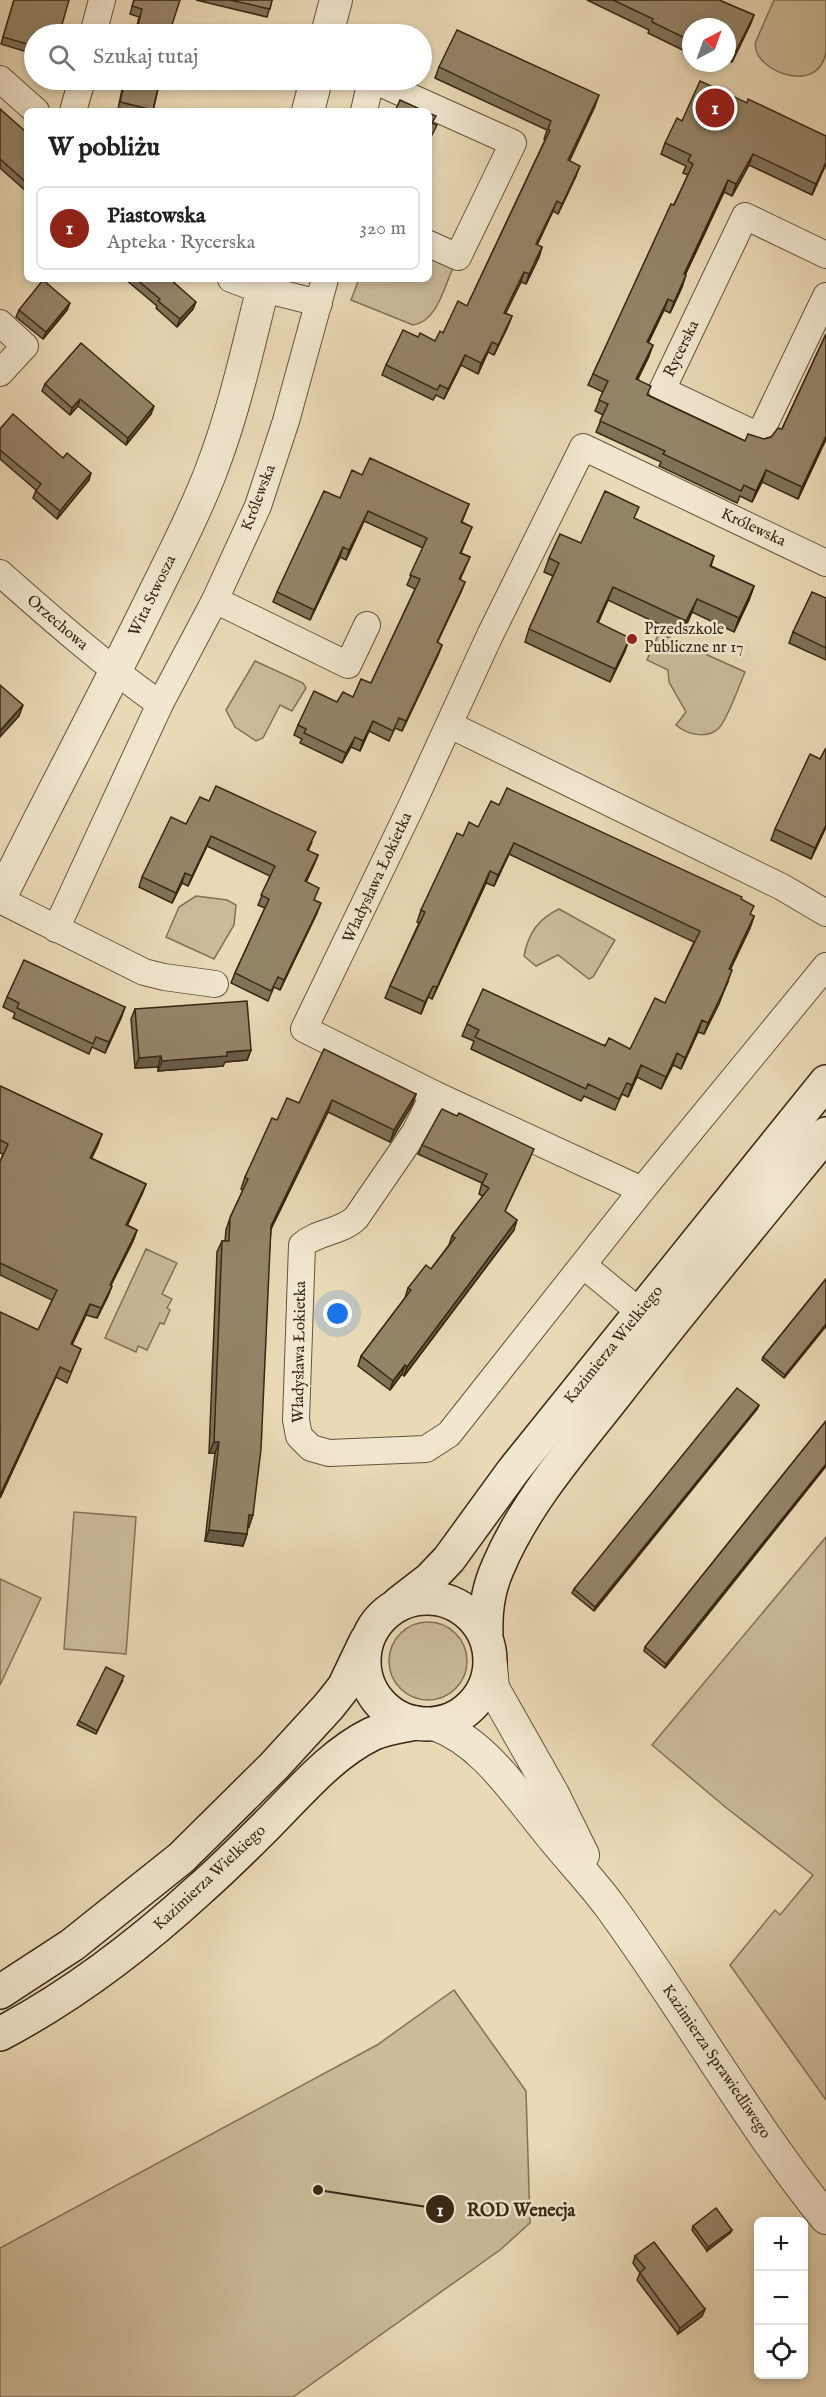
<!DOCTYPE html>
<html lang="pl">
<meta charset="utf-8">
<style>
:root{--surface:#fff;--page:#f2f2f2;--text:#202124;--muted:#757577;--line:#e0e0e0;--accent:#8f2418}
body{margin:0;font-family:"IM FELL English",serif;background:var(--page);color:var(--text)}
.controls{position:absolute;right:18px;bottom:18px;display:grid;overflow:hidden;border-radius:9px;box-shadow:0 3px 9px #0003}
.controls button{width:54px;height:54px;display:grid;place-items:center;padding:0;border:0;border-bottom:2px solid var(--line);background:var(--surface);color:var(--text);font:30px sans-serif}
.compass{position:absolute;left:682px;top:18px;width:54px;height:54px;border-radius:50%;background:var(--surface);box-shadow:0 3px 9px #0003;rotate:41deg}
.you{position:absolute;left:338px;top:1314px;width:21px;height:21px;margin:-15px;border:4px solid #fff;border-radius:50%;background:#1a73e8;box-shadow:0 0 0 9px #1a73e833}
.badge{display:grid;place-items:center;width:39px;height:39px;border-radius:50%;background:var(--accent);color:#fff;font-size:20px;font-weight:700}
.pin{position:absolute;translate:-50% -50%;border:3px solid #fff;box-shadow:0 2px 6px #0006}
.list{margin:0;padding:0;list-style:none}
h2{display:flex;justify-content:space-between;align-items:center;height:78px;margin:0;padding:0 24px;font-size:26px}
h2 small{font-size:20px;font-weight:400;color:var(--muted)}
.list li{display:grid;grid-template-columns:39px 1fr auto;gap:18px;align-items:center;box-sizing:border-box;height:84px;margin:0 12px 12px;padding:0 12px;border:2px solid var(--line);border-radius:9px}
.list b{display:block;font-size:22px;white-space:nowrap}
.list p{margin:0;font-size:20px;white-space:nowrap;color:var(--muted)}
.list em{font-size:20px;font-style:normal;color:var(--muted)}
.icon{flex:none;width:33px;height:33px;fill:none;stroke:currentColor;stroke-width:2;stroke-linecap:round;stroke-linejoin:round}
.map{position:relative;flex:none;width:826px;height:2397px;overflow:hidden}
.search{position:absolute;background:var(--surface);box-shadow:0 3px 9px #0003;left:24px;top:24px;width:408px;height:66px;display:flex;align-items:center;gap:15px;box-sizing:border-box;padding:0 21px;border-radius:33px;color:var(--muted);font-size:22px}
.panel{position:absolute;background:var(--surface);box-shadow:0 3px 9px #0003;left:24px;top:108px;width:408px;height:174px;border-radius:9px}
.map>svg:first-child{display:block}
.green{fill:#cbbb99;stroke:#827156;stroke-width:1.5}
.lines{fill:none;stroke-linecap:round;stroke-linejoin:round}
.minor-casing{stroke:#64543c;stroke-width:28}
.tertiary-casing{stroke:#64543c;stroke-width:34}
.secondary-casing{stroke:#382713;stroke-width:36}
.minor{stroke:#f1e6cf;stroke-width:26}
.tertiary{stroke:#f1e6cf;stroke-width:32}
.secondary{stroke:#f1e6cf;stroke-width:33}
.wall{fill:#7f7259;stroke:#382713;stroke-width:1.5}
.shaded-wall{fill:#685c48;stroke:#382713;stroke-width:1.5}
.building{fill:#948467;stroke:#382713;stroke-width:1.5}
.poi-dot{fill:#8f2418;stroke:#f1e6cf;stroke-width:2}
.labels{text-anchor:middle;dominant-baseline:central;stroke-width:5;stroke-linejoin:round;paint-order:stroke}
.street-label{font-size:16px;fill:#382713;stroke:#f1e6cf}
.poi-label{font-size:16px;fill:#382713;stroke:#f1e6cf;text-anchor:start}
.leader{fill:none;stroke:#382713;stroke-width:2}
.callout-dot{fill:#382713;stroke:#f1e6cf;stroke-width:2}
.mark-label{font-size:18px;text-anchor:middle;font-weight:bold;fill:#fff}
.callout-label{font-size:18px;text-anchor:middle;font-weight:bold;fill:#382713;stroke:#f1e6cf;stroke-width:5;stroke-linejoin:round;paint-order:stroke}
</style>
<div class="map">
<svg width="826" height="2397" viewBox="0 0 826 2397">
<rect width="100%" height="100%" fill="#e9d9b5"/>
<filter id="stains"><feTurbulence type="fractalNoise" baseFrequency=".00333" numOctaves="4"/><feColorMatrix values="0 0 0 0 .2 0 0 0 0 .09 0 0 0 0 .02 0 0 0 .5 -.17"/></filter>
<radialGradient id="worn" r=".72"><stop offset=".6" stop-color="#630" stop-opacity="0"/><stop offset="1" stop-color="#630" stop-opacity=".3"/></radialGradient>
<!-- green -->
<g class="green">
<path d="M774,0h52c0,17 0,36 0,52 -8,47 -78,16 -70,-11z"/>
<path d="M429,258l24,10c-9,19 -16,54 -40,57l-62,-25 8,-21h70z"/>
<path d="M659,633l86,39c-5,12 -18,48 -26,56 -12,12 -33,6 -43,-3l10,-13 -17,-30 -1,-12 -21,-10z"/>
<polygon points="255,661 303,683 306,688 292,711 280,705 263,738 256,741 235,727 226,710"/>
<polygon points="196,896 227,900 236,905 234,925 214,959 166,937 179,907"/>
<path d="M559,909l56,31 -22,37 -4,2 -31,-24 -22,11 -12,-10c4,-22 14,-37 35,-47z"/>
<polygon points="146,1249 177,1263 162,1294 172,1299 167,1308 170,1310 164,1324 160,1323 147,1350 138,1346 136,1352 105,1338"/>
<polygon points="74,1512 136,1517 126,1654 64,1649"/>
<polygon points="826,1537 826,2100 730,1965 775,1910 780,1915 813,1875 724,1806 652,1745"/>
<polygon points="0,1579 41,1598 0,1685"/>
<circle cx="428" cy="1661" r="39"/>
<polygon points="454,1990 526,2091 530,2223 500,2250 293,2397 0,2397 0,2248 377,2045"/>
</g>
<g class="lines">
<defs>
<g id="minor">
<polyline points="93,34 102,0"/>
<polyline points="0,79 36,111"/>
<polyline points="373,80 513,143 458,257 429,244"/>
<polyline points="73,111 82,80"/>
<polyline points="364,111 371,80"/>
<polyline points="826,255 745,216 662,390 759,436 826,296"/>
<polyline points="231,279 247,285 319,303"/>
<polyline points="0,323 25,346 0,373"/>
<path d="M0,573c52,46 103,91 160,131"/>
<polyline points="215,600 348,665 367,625"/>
<polyline points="450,725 782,887 826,913"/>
<polyline points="0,900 144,972 164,977 215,984"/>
<polyline points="56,929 160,704 215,600 258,506 286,421 325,279"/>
<path d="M434,1094l-19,38 -59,86c-16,15 -38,13 -54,27l-6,175 3,16 12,12 18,5 97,-4 23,-15 193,-244 184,-224"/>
<polyline points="642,1190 434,1094 304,1029 411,807 490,635 583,447 826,563"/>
<polyline points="583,1265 640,1312"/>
</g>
<g id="tertiary">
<polyline points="327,34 336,0"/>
<polyline points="308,111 316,80"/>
<path d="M0,898c49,-99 101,-196 150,-296 21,-43 44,-86 61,-131 24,-62 38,-128 54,-192"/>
<polyline points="491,1666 493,1688 553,1794 583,1855"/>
<path d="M434,1724c48,17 79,65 111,104 20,26 44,50 64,77 75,102 137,214 217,313"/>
</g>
<g id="secondary">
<circle cx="427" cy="1661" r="63"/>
<polyline points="399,1603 430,1579 449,1559 513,1471 826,1082"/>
<path d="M486,1633c-1,-24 2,-44 12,-66 26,-62 73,-116 114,-168 70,-90 142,-177 214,-265"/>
<polyline points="0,1992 72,1945 181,1858 274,1766 329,1706 344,1687 366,1641"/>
<path d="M0,2034c72,-38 139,-89 199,-144 24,-21 47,-44 69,-66 32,-32 63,-70 104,-90 13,-6 29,-8 44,-11"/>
</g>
</defs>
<!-- minor casing -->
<use href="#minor" class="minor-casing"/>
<!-- tertiary casing -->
<use href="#tertiary" class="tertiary-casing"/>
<!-- secondary casing -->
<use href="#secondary" class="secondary-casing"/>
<!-- minor -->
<use href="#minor" class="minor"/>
<!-- tertiary -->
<use href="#tertiary" class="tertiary"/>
<!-- secondary -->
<use href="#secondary" class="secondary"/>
</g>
<!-- wall -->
<g class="wall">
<polygon points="14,0 69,0 34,34 34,54 1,44"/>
<polygon points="134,0 169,34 135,34 139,17 130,14"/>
<polygon points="196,0 272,0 267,17"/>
<polygon points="587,0 719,0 754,15 750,25 732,62 727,60 727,27 691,27 691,54 648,33 649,30"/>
<polygon points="439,67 595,106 569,161 576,176 558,214 553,211 537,245 542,247 539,257 526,284 521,282 505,313 512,316 508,326 494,355 488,352 478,374 461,365 444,399 436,395 433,400 382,375 386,365 418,337 435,341 467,306 545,140 544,139 547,130 435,78"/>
<polygon points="124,80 160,80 153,111 125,111 118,109"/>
<polygon points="747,103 826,136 826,164 812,195 749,165 732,196 724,192 685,275 682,287 670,313 664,310 648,343 649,356 638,379 648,395 745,441 764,439 771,437 782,429 826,334 826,439 798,499 762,482 752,502 740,496 737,503 659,466 661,462 596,432 603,415 595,411 603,392 588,385 593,374 688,175 683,173 686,166 661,154 665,143 682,121"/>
<polygon points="0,109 27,133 27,196 26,195 27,192 0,168"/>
<polygon points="125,279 171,279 193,309 177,327 156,308 157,306"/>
<polygon points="19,310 67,310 43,339 16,317"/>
<polygon points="45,384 151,414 126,445 78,406 70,415 42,391"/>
<polygon points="0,429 89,480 57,519 33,498 36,490 0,459"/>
<polygon points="362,475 469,504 462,522 472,527 461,553 470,557 460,580 465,582 461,592 437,642 442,645 438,655 402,731 395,728 389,741 369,731 360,751 351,747 342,763 300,743 302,739 294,735 298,725 337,702 353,697 371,683 415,589 407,585 423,548 364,521 346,560 340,557 310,620 273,602 277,592 340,498"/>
<polygon points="635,519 714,556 711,566 754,586 749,600 734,632 692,612 682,635 608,600 598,623 625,651 610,682 525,642 529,629 553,576 544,572 549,558"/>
<polygon points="826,598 826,660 789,643 793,632"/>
<polygon points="826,748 826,827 811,859 771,840 775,829 820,759"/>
<polygon points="209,801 312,842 308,851 318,855 306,882 314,900 317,913 280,990 274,987 268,1001 231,983 235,973 265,908 258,905 270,876 207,846 188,886 182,883 172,903 139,887 142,877"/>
<polygon points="499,805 741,899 751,915 754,916 750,928 730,969 728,982 704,1034 698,1032 681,1069 673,1065 661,1089 637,1077 628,1097 622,1094 615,1110 584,1096 581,1101 471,1049 474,1041 462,1036 467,1024 630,1049 665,1003 694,942 509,854 494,886 486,883 432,999 428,997 421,1014 385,998 390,986 419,923 417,922 421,910 463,836 478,827"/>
<polygon points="7,997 125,1007 121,1018 105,1053 92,1047 89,1054 13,1018 15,1013 3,1007"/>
<polygon points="135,1009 251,1050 247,1060 225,1062 223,1066 158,1071 158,1067 135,1068 131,1019"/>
<polygon points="0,1086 102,1134 91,1158 146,1184 142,1194 127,1225 137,1230 133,1241 111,1285 108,1296 97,1318 86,1315 72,1345 81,1349 67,1383 56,1377 0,1498 0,1312 38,1330 52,1300 0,1275 0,1162 3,1154 0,1153"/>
<polygon points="416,1094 412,1105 390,1142 328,1112 271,1229 249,1527 248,1527 247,1534 243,1546 205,1541 215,1453 209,1453 217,1252 222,1241 225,1241 226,1230 230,1218 243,1190 241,1189 245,1177 277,1120 299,1103"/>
<polygon points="422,1145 530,1158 505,1211 514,1230 404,1376 402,1374 390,1390 358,1366 361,1356 405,1298 408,1288 431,1269 449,1245 452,1236 483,1196 479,1194 482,1183 418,1154"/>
<polygon points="826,1279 826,1326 784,1378 762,1360 763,1357"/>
<polygon points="759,1405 757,1409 594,1611 572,1593 574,1589"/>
<polygon points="826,1421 826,1466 665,1668 644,1651 645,1647"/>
<polygon points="123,1680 96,1734 77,1725 79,1721"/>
<polygon points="693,2226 732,2230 730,2233 707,2251 692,2230"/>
<polygon points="635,2256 705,2309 702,2316 678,2334 637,2280 640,2273 633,2263"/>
</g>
<!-- shaded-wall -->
<g class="shaded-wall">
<polygon points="754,15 750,25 732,62 736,51"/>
<polygon points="599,95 595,106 565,171 568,160"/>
<polygon points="753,154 749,165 732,196 736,184"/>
<polygon points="826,162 826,164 812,195 816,184"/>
<polygon points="580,166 576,176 558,214 562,204"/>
<polygon points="728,180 724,192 680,286 684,274"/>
<polygon points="557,201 553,211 533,254 536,244"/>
<polygon points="542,247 539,257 526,284 529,274"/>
<polygon points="524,272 521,282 501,323 504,313"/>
<polygon points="686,275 682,287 670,313 674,302"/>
<polygon points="668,299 664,310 643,354 647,342"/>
<polygon points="196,302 193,309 177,327 180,319"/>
<polygon points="70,303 67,310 43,339 46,332"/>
<polygon points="512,316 508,326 494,355 498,345"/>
<polygon points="492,342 488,352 478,374 481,363"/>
<polygon points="653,345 649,356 632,390 636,379"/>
<polygon points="465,355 461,365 444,399 448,389"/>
<polygon points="80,399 78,406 70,415 72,408"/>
<polygon points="154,406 151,414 126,445 128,438"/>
<polygon points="826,436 826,439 798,499 802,487"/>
<polygon points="766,470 762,482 752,502 756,491"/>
<polygon points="91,473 89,480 57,519 60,511"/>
<polygon points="368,511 364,521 346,560 349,550"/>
<polygon points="343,547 340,557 310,620 314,610"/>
<polygon points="465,582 461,592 433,652 437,642"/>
<polygon points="754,586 749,600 734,632 739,618"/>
<polygon points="613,587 608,600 592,636 597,622"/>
<polygon points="697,599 692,612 682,635 686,621"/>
<polygon points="630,638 625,651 610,682 615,669"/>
<polygon points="442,645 438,655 402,731 406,721"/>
<polygon points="23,705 19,716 0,737 0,731"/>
<polygon points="373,721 369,731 360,751 363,741"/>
<polygon points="355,737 351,747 342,763 346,753"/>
<polygon points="826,825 826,827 811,859 815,848"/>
<polygon points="211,836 207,846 188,886 192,876"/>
<polygon points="514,843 509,854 494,886 498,875"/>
<polygon points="318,855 314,865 302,891 305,881"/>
<polygon points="490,871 486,883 432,999 437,987"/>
<polygon points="185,873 182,883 172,903 176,893"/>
<polygon points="321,903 317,913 280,990 284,980"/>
<polygon points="754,916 750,928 725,981 729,969"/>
<polygon points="732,970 719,1004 704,1034 708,1023"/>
<polygon points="433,986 428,997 421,1014 425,1002"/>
<polygon points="125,1007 121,1018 105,1053 109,1042"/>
<polygon points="702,1020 698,1032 681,1069 685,1058"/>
<polygon points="251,1050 247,1060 225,1062 223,1066 158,1071 162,1061 227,1052"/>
<polygon points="677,1053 673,1065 661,1089 666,1077"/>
<polygon points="161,1056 158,1067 135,1068 139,1058"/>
<polygon points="641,1065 637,1077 628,1097 632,1085"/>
<polygon points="416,1094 412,1105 390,1142 394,1130"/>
<polygon points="332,1100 328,1112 267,1237 271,1226"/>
<polygon points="102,1134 98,1145 87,1168 90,1158"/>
<polygon points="146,1184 142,1194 123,1235 126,1225"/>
<polygon points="517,1220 514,1230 404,1376 407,1367"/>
<polygon points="137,1230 133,1241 106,1295 110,1285"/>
<polygon points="112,1286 108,1296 97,1318 101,1308"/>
<polygon points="90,1304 86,1315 67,1355 71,1344"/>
<polygon points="826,1324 826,1326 784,1378 785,1375"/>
<polygon points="405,1365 402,1374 390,1390 393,1381"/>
<polygon points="60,1367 56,1377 0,1498 0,1495"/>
<polygon points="759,1405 757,1409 594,1611 595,1607"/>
<polygon points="214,1442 219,1442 215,1453 209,1453"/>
<polygon points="826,1464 826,1466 665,1668 666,1664"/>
<polygon points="249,1515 253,1515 249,1527 245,1526"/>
<polygon points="209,1530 247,1534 243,1546 205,1541"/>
<polygon points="732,2230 730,2233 707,2251 708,2247"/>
<polygon points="705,2309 702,2316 678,2334 680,2328"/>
</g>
<!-- building -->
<g class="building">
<polygon points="14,0 69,0 61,28 67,29 65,34 34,34 34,46 3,37"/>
<polygon points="134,0 180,0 169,34 136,34 142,9 132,6"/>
<polygon points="230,0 272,0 270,9"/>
<polygon points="613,0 719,0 754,15 736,51 727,47 727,27 691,27 691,41 652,22 653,19"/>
<polygon points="457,30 599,95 568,160 580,166 562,204 557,201 536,244 542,247 529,274 524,272 504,313 512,316 498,345 492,342 481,363 465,355 448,389 440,385 437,390 386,365 403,330 418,337 420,333 435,341 440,331 443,333 458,301 467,306 550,130 548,129 551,121 439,67"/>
<polygon points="125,80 160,80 153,110 120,102"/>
<polygon points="700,81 747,103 748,99 826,136 826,162 816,184 753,154 736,184 728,180 684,274 686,275 674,302 668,299 647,342 653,345 636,379 651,386 647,395 745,441 748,434 764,439 771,437 778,428 782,429 826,334 826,436 802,487 766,470 756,491 744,485 741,491 663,454 665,451 600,421 608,404 599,400 608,381 593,374 671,204 674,205 693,164 688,161 691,155 665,143 677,118 682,121"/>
<polygon points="400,100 424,111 395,111"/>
<polygon points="0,109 27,133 27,183 0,159"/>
<polygon points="429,113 436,116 432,123 437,125 429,141"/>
<polygon points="136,279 170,279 196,302 180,319 158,301 160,299"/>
<polygon points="43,280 70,303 46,332 19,310"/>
<polygon points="81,343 154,406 128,438 80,399 72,408 45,384"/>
<polygon points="13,414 63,458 67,453 91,473 60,511 36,491 41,484 0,450 0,429"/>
<polygon points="370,458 469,504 461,522 472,527 460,553 470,557 459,579 465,582 437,642 442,645 406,721 399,718 393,731 373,721 363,741 355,737 346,753 304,733 306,729 298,725 314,691 337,702 343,692 353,697 361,679 371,683 420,579 410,575 427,538 368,511 349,550 343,547 314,610 277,592 324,491 340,498 352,470 362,475"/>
<polygon points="605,491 639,507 634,518 714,556 710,566 754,586 739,618 697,599 686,621 613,587 597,622 630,638 615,669 529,629 559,563 549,558 560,534 581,543"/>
<polygon points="812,592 826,598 826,648 793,632"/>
<polygon points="0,685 23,705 0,731"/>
<polygon points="826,748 826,825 815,848 775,829 810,754 820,759"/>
<polygon points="216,786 316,832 307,850 318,855 305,881 319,888 314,900 321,903 284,980 278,977 271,991 235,973 269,899 261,895 275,866 211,836 192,876 185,873 176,893 142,877 171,817 186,824 200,797 209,801"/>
<polygon points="507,788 742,897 741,899 754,906 750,914 754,916 729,969 732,970 723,992 708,1023 702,1020 685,1058 677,1053 666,1077 641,1065 632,1085 627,1083 619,1099 588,1084 586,1089 475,1037 479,1030 467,1024 483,989 605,1046 609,1038 630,1049 655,998 665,1003 700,931 514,843 498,875 490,871 437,987 433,986 425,1002 390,986 425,912 421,910 457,833 463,836 469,822 478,827 491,801 499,805"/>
<polygon points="24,960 125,1007 109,1042 96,1037 93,1044 17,1008 19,1003 7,997"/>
<polygon points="247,1001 251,1050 227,1052 227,1056 162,1061 161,1056 139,1058 135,1009"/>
<polygon points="324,1049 416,1094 394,1130 332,1100 271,1226 261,1449 253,1515 249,1515 247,1534 209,1530 219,1442 214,1442 222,1241 229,1241 230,1218 248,1179 245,1177 272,1118 277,1120 287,1098 299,1103"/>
<polygon points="0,1086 102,1134 90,1158 146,1184 126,1225 137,1230 110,1285 112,1286 101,1308 90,1304 71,1344 81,1349 71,1372 60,1367 0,1495 0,1312 38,1330 57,1290 0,1263 0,1162 8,1144 0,1140"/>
<polygon points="442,1109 457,1116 459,1113 534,1149 505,1211 517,1220 407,1367 405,1365 393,1381 361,1356 411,1290 408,1288 426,1265 431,1269 455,1238 452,1236 489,1188 482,1184 487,1174 422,1145"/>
<polygon points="826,1279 826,1324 785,1375 763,1357"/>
<polygon points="737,1388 759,1405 595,1607 574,1589"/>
<polygon points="826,1421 826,1464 666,1664 645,1647"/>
<polygon points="106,1667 124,1676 97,1731 79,1721"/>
<polygon points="716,2208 732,2230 708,2247 693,2226"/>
<polygon points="654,2242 705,2309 680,2328 640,2273 645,2268 635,2256"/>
</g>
<!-- markers -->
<circle class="poi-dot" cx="632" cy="639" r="6"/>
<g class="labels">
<!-- street labels -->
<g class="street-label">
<text transform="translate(682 349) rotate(-64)">Rycerska</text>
<text transform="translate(259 498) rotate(-69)">Królewska</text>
<text transform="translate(753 528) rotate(25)">Królewska</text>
<text transform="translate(153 596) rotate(-64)">Wita Stwosza</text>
<text transform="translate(57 623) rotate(41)">Orzechowa</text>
<text transform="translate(378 878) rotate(-65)">Władysława Łokietka</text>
<text transform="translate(614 1345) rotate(-51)">Kazimierza Wielkiego</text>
<text transform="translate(300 1352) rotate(-89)">Władysława Łokietka</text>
<text transform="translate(210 1878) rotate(-43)">Kazimierza Wielkiego</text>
<text transform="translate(716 2062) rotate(56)">Kazimierza Sprawiedliwego</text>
</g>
<!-- poi labels -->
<g class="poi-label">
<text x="644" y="630">Przedszkole<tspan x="644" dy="18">Publiczne nr 17</tspan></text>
</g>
</g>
<!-- callouts -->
<path class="leader" d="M318 2190L440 2209"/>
<g class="callout-dot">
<circle cx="318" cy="2190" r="6"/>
<circle cx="440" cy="2209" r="15"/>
</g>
<g class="mark-label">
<text x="440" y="2216">1</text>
</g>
<g class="callout-label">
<text x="521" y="2216">ROD Wenecja</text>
</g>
<rect width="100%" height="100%" filter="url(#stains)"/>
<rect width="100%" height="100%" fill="url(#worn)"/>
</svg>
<div class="controls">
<button>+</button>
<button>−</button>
<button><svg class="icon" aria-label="locate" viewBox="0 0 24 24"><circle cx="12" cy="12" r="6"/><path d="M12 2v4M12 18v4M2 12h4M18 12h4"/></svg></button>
</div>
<svg class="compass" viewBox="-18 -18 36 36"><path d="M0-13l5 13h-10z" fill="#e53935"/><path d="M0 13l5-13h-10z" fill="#757577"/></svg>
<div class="you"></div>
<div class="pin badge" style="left:715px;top:108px">1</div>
<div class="search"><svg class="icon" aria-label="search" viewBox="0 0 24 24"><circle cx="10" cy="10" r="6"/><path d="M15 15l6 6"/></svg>Szukaj tutaj</div>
<section class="panel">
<h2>W pobliżu<small></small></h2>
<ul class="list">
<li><span class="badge">1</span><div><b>Piastowska</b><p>Apteka · Rycerska</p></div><em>320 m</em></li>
</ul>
</section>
</div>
